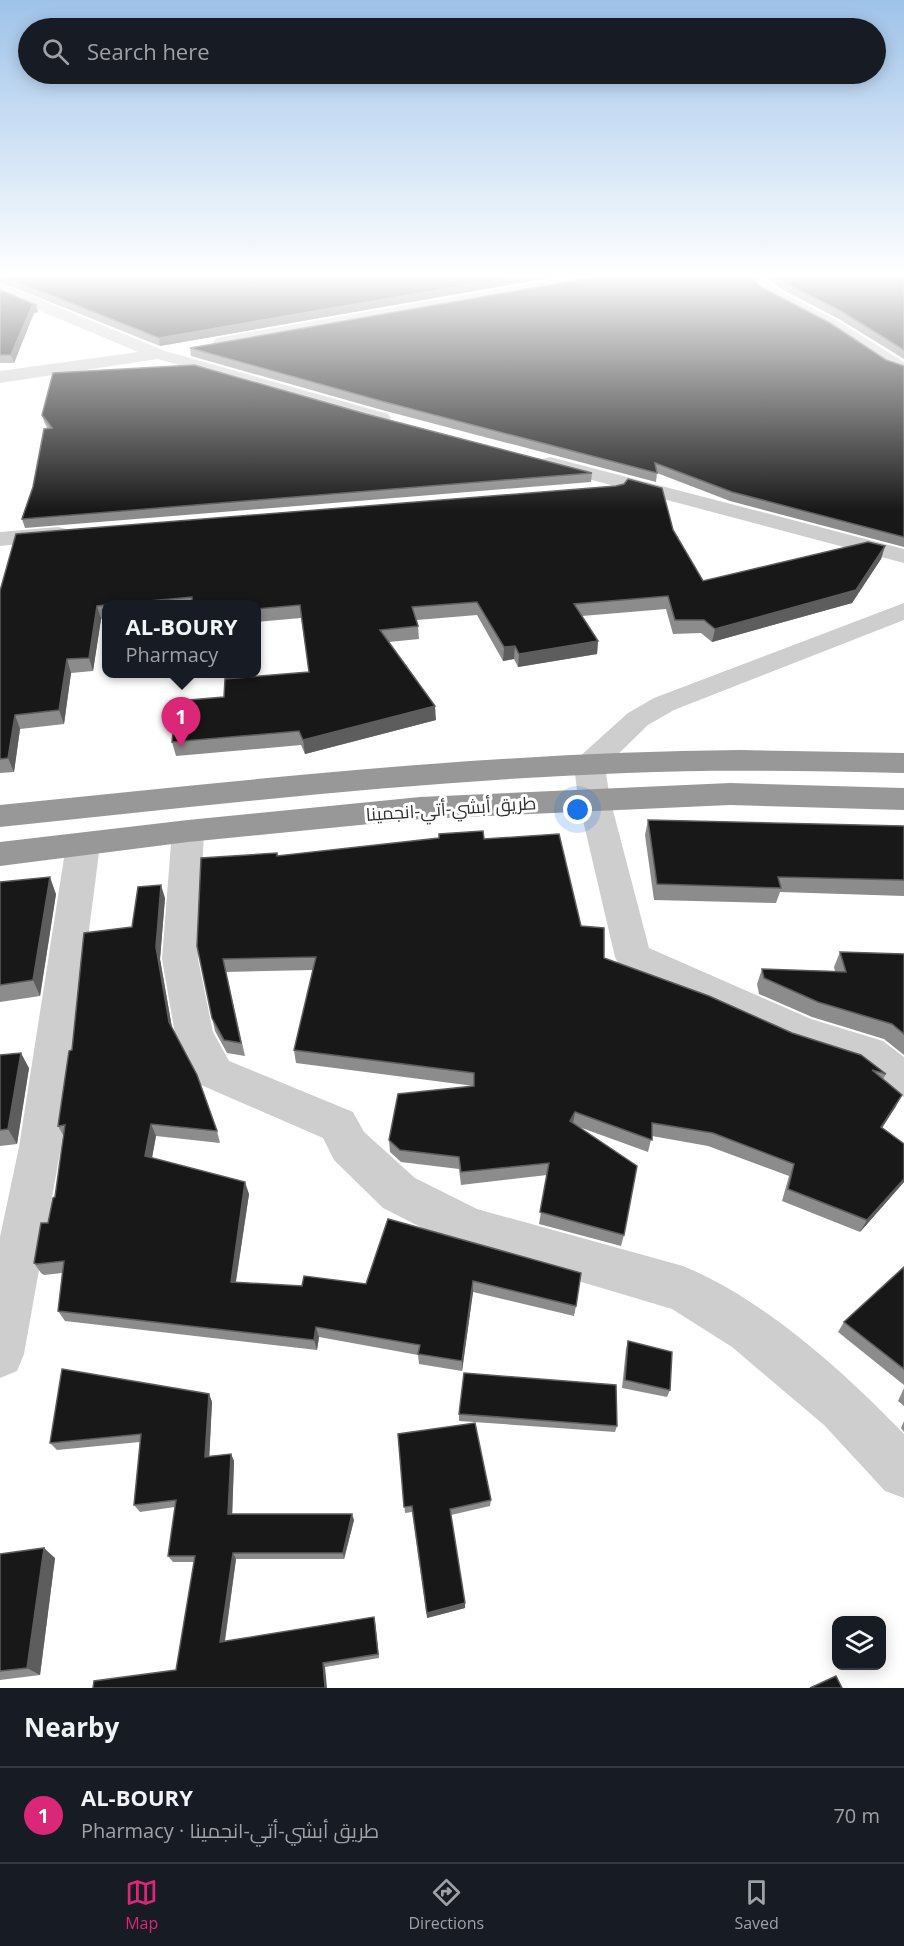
<!DOCTYPE html>
<meta charset="utf-8">
<style>
:root{--surface:#171b24;--page:#20242c;--text:#f1f3f6;--muted:#9ea1a6;--line:#363941;--accent:#db2777}
body{margin:0;font-family:"Open Sans",Cairo,sans-serif;background:var(--page);color:var(--text)}
.controls{position:absolute;right:18px;bottom:18px;display:grid;overflow:hidden;border-radius:12px;box-shadow:0 3px 15px #0003}
.controls button{width:54px;height:54px;display:grid;place-items:center;padding:0;border:0;border-bottom:2px solid var(--line);background:var(--surface);color:var(--text);font:30px sans-serif}
.you{position:absolute;left:578px;top:810px;width:21px;height:21px;margin:-15px;border:4px solid #fff;border-radius:50%;background:#1a73e8;box-shadow:0 0 0 9px #1a73e833}
.badge{display:grid;place-items:center;width:39px;height:39px;border-radius:50%;background:var(--accent);color:#fff;font-size:20px;font-weight:700}
.pin{position:absolute;translate:-50% -50px;filter:drop-shadow(0 2px 3px #0008)}
.pin::after{content:'';position:absolute;top:32px;width:21px;height:18px;background:inherit;clip-path:polygon(0 0,100% 0,50% 100%)}
.popup{position:absolute;left:102px;top:600px;width:159px;height:78px;box-sizing:border-box;display:grid;place-content:center;border-radius:12px;background:var(--surface);filter:drop-shadow(0 2px 4px #0005);font-size:20px;white-space:nowrap;color:var(--muted)}
.popup b{font-size:22px;color:var(--text)}
.popup::after{content:'';position:absolute;left:50%;top:100%;margin-left:-12px;border:12px solid transparent;border-top-color:var(--surface)}
.list{margin:0;padding:0;list-style:none}
h2{display:flex;justify-content:space-between;align-items:center;height:78px;margin:0;padding:0 24px;font-size:26px}
h2 small{font-size:20px;font-weight:400;color:var(--muted)}
.list li{display:grid;grid-template-columns:39px 1fr auto;gap:18px;align-items:center;box-sizing:border-box;height:96px;padding:0 24px;border-top:2px solid var(--line)}
.list b{display:block;font-size:22px;white-space:nowrap}
.list p{margin:0;font-size:20px;white-space:nowrap;color:var(--muted)}
.list em{font-size:20px;font-style:normal;color:var(--muted)}
.icon{flex:none;width:33px;height:33px;fill:none;stroke:currentColor;stroke-width:2;stroke-linecap:round;stroke-linejoin:round}
.map{position:relative;flex:none;width:904px;height:1688px;overflow:hidden}
.search{position:absolute;background:var(--surface);box-shadow:0 3px 15px #0003;left:18px;right:18px;top:18px;height:66px;display:flex;align-items:center;gap:15px;box-sizing:border-box;padding:0 21px;border-radius:33px;color:var(--muted);font-size:22px}
.sheet{height:174px;background:var(--surface)}
nav{display:flex;justify-content:space-around;align-items:center;box-sizing:border-box;height:84px;border-top:2px solid var(--line);background:var(--surface);font-size:16px;color:var(--muted)}
nav a{display:grid;justify-items:center;gap:3px}
nav .on{color:var(--accent)}
.map>svg:first-child{display:block}
.lines{fill:none;stroke-linecap:round;stroke-linejoin:round}
.street{fill:#cecece;fill-rule:evenodd}
.highway{fill:#989898;fill-rule:evenodd}
.wall{fill:#8c8c8c}
.shaded-wall{fill:#5d5d5d}
.building{fill:#181818;stroke:#5d5d5d;stroke-width:1.5}
.labels{text-anchor:middle;dominant-baseline:central;stroke-width:6;stroke-linejoin:round;paint-order:stroke}
.street-label{font-size:18px;fill:#313131;stroke:#fff}
</style>
<div class="map">
<svg width="904" height="1688" viewBox="0 0 904 1688">
<rect width="100%" height="100%" fill="#fff"/>
<g class="lines">
<!-- street -->
<g class="street">
<polygon points="580,275 614,275 607,280 222,347 216,346 213,342 216,338 222,337"/>
<path d="M744,275h16l20,16 58,30 66,41v12c-25,-6 -53,-31 -75,-45 -28,-16 -66,-27 -85,-54z"/>
<polygon points="0,283 165,351 388,414 391,418 388,422 374,422 158,359 0,383 0,371 138,352 0,294"/>
<polygon points="550,457 904,549 904,563 543,467 539,463 543,459"/>
<polygon points="58,527 66,529 70,534 66,539 0,546 0,532"/>
<polygon points="904,603 904,620 674,710 648,725 605,767 610,799 649,948 811,1019 883,1041 904,1057 904,1097 890,1092 856,1066 788,1044 620,967 615,957 578,799 574,765 578,758 628,713 654,698"/>
<path d="M188,820l12,3 4,8 -6,128 15,73 16,29 124,51 11,20 51,46 62,31 206,57c81,33 161,106 221,168v64l-19,-7 -61,-66 -92,-78 -60,-38 -218,-65 -71,-36 -49,-48 -11,-22 -122,-53 -26,-51 -13,-75 10,-128 4,-8z"/>
<polygon points="83,833 95,837 100,845 61,1147 24,1354 17,1371 0,1378 0,1237 19,1147 66,845 71,837"/>
</g>
<!-- highway -->
<g class="highway">
<path d="M740,750l164,3v20c-93,-2 -185,-4 -278,0 -209,8 -418,32 -626,54v-22c246,-25 493,-53 740,-55z"/>
<polygon points="730,783 904,788 904,810 730,805 420,819 188,842 0,866 0,842 188,820 420,797"/>
</g>
</g>
<!-- wall -->
<g class="wall">
<polygon points="0,275 565,275 160,346 0,282"/>
<polygon points="764,275 904,275 904,359 839,319 781,289"/>
<polygon points="761,287 886,360 904,366 904,547 730,501 657,473 656,482 382,410 191,356 190,348"/>
<polygon points="0,290 36,305 38,312 34,313 14,363 0,363"/>
<polygon points="366,414 592,473 591,482 25,528 22,519 33,487 48,429 45,424 42,415"/>
<polygon points="673,530 703,581 885,546 881,559 852,603 712,642 701,633 673,634 666,609 582,616 598,641 597,654 518,667 514,659 503,661 477,615 417,620 418,626 419,639 389,642 436,720 305,754 301,745 176,756 172,742 188,706 224,697 309,672 301,618 256,622 256,604 106,604 106,619 101,619 93,671 71,673 64,724 20,729 14,772 0,773 0,591"/>
<polygon points="648,820 904,826 904,896 780,892 776,903 654,900 645,835"/>
<polygon points="484,839 581,926 604,958 792,1033 886,1074 883,1079 902,1095 882,1128 904,1144 904,1182 860,1232 782,1201 789,1176 708,1146 652,1136 648,1152 579,1127 624,1235 621,1246 539,1224 547,1175 461,1185 459,1169 401,1162 390,1152 389,1140 474,1086 296,1063 294,1050 313,970 226,972 245,1056 227,1053 215,1031 197,946 277,853 278,856"/>
<polygon points="0,882 56,894 40,996 0,1002"/>
<polygon points="165,898 160,959 172,1027 217,1131 220,1143 156,1136 152,1158 249,1194 236,1282 302,1286 366,1284 388,1219 576,1306 574,1316 473,1292 462,1371 419,1364 418,1355 319,1337 317,1350 65,1321 58,1311 62,1273 44,1275 41,1273 34,1263 48,1223 55,1197 64,1137 58,1126 72,1050 132,927"/>
<polygon points="840,952 904,954 904,1055 884,1039 812,1017 759,994 757,984 762,969 835,971 834,967"/>
<polygon points="0,1055 29,1068 17,1144 0,1146"/>
<polygon points="904,1267 904,1385 838,1332 844,1322"/>
<polygon points="628,1341 670,1390 667,1397 622,1388 626,1349"/>
<polygon points="904,1388 904,1406 898,1401"/>
<polygon points="209,1394 212,1402 209,1456 231,1454 234,1461 232,1514 354,1520 344,1559 236,1559 225,1641 375,1622 379,1658 325,1667 176,1670 194,1562 173,1562 168,1556 175,1507 140,1512 134,1505 140,1442 57,1450 50,1443"/>
<polygon points="459,1414 617,1426 615,1432 459,1421"/>
<polygon points="904,1421 904,1432 901,1428"/>
<polygon points="398,1434 491,1500 490,1506 451,1515 465,1608 427,1618 412,1512 405,1513"/>
<polygon points="0,1554 55,1558 40,1675 0,1680"/>
</g>
<!-- shaded-wall -->
<g class="shaded-wall">
<polygon points="524,275 565,275 160,346 159,338"/>
<polygon points="36,305 38,312 34,313 14,363 11,355 32,306"/>
<polygon points="885,546 881,559 852,603 712,642 715,629"/>
<polygon points="97,606 101,619 93,671 89,658"/>
<polygon points="598,641 597,654 518,667 519,654"/>
<polygon points="515,646 514,659 503,661 504,647"/>
<polygon points="67,659 71,673 64,724 59,710"/>
<polygon points="435,706 436,720 305,754 303,740"/>
<polygon points="15,715 20,729 14,772 8,758"/>
<polygon points="50,877 56,894 40,996 33,980"/>
<polygon points="161,885 165,898 160,959 173,1034 169,1022 156,947"/>
<polygon points="21,1053 29,1068 17,1144 8,1129"/>
<polygon points="902,1095 895,1108 874,1140 881,1127"/>
<polygon points="575,1112 573,1124 570,1121"/>
<polygon points="151,1124 156,1136 150,1168 145,1156"/>
<polygon points="904,1179 904,1182 860,1232 867,1220"/>
<polygon points="245,1182 249,1194 234,1293 231,1282"/>
<polygon points="473,1281 473,1292 462,1371 462,1361"/>
<polygon points="316,1327 319,1337 317,1350 314,1340"/>
<polygon points="209,1394 212,1402 209,1464 205,1457"/>
<polygon points="231,1454 234,1461 232,1520 228,1514"/>
<polygon points="352,1514 354,1520 344,1559 343,1553"/>
<polygon points="44,1548 55,1558 40,1675 27,1668"/>
<polygon points="233,1553 236,1559 224,1646 220,1642"/>
<polygon points="465,1603 465,1608 427,1618 427,1613"/>
<polygon points="374,1617 375,1622 379,1658 378,1654"/>
<polygon points="323,1663 325,1667 327,1688 325,1688"/>
</g>
<!-- building -->
<g class="building">
<polygon points="0,275 524,275 159,338"/>
<polygon points="607,275 749,275 761,287 830,323 886,360 904,366 904,537 732,492 655,463 657,473 381,401 190,348"/>
<polygon points="774,275 904,275 904,350 841,311 783,282"/>
<polygon points="0,290 36,305 32,306 11,355 0,355"/>
<polygon points="194,365 366,414 592,473 22,519 33,487 44,429 52,428 42,415 53,373"/>
<polygon points="628,479 662,488 673,530 703,581 868,542 885,546 856,590 715,629 704,620 675,620 668,596 574,604 598,641 519,654 515,646 504,647 477,602 412,607 418,626 380,630 435,706 303,740 299,731 172,742 176,707 188,706 189,700 224,697 225,679 309,672 300,605 256,609 256,604 192,604 192,597 116,604 106,604 106,605 97,606 89,658 67,659 59,710 15,715 8,758 0,759 0,591 16,534 616,486 624,484"/>
<polygon points="648,820 904,826 904,880 778,877 781,888 657,884"/>
<polygon points="483,831 484,839 559,834 581,926 604,928 604,958 709,996 792,1033 861,1055 886,1074 872,1070 902,1095 881,1127 904,1144 904,1179 867,1220 788,1189 794,1164 713,1133 652,1123 652,1140 575,1112 570,1121 637,1166 624,1235 540,1212 549,1163 461,1172 459,1157 400,1150 389,1140 398,1094 474,1086 474,1073 294,1050 316,957 223,959 241,1043 224,1040 212,1018 197,946 201,858 277,853 277,856 439,838 439,834"/>
<polygon points="50,877 33,980 0,985 0,882"/>
<polygon points="161,885 156,947 169,1022 197,1075 217,1131 151,1124 145,1156 245,1182 231,1282 302,1286 304,1276 366,1284 388,1219 581,1273 576,1306 473,1281 462,1361 418,1354 420,1345 316,1327 314,1340 58,1311 64,1261 37,1264 34,1263 41,1223 48,1223 53,1198 55,1197 65,1125 58,1126 69,1051 72,1050 84,933 132,927 138,887"/>
<polygon points="840,952 904,954 904,1034 892,1024 818,1002 764,978 762,969 846,972"/>
<polygon points="21,1053 8,1129 0,1130 0,1055"/>
<polygon points="904,1267 904,1369 844,1322"/>
<polygon points="628,1341 672,1352 670,1390 625,1380"/>
<polygon points="62,1369 209,1394 205,1457 231,1454 228,1514 352,1514 343,1553 233,1553 220,1642 374,1617 378,1654 323,1663 325,1688 93,1688 94,1681 176,1670 195,1556 168,1556 176,1500 134,1505 141,1434 50,1443"/>
<polygon points="464,1373 616,1385 617,1426 459,1414"/>
<polygon points="475,1423 491,1500 450,1509 465,1603 427,1613 412,1506 404,1507 398,1434"/>
<polygon points="44,1548 27,1668 0,1671 0,1554"/>
<polygon points="836,1676 842,1688 810,1688"/>
</g>
<!-- sky -->
<linearGradient id="sky" x2="0" y2="1"><stop stop-color="#9ec3e9"/><stop offset="0.54" stop-color="#fff"/><stop offset="1" stop-color="#fff" stop-opacity="0"/></linearGradient>
<rect width="904" height="511" fill="url(#sky)"/>
<g class="labels">
<!-- street labels -->
<g class="street-label">
<text transform="translate(451 808) rotate(-4)">طريق أبشي-أتي-انجمينا</text>
</g>
</g>
</svg>
<div class="controls">
<button><svg class="icon" aria-label="layers" viewBox="0 0 24 24"><path d="M12 4l9 5-9 5-9-5zM3 14l9 5 9-5"/></svg></button>
</div>
<div class="you"></div>
<div class="pin badge" style="left:181px;top:747px">1</div>
<div class="popup"><b>AL-BOURY</b>Pharmacy</div>
<div class="search"><svg class="icon" aria-label="search" viewBox="0 0 24 24"><circle cx="10" cy="10" r="6"/><path d="M15 15l6 6"/></svg>Search here</div>
</div>
<section class="sheet">
<h2>Nearby<small></small></h2>
<ul class="list">
<li><span class="badge">1</span><div><b>AL-BOURY</b><p>Pharmacy · طريق أبشي-أتي-انجمينا</p></div><em>70 m</em></li>
</ul>
</section>
<nav>
<a class="on"><svg class="icon" aria-label="map" viewBox="0 0 24 24"><path d="M3 6l6-2 6 2 6-2v14l-6 2-6-2-6 2zM9 4v14M15 6v14"/></svg>Map</a>
<a><svg class="icon" aria-label="directions" viewBox="0 0 24 24"><path d="M12 3l9 9-9 9-9-9zM9 14v-3h6M13 9l2 2-2 2"/></svg>Directions</a>
<a><svg class="icon" aria-label="saved" viewBox="0 0 24 24"><path d="M7 4h10v16l-5-4-5 4z"/></svg>Saved</a>
</nav>
